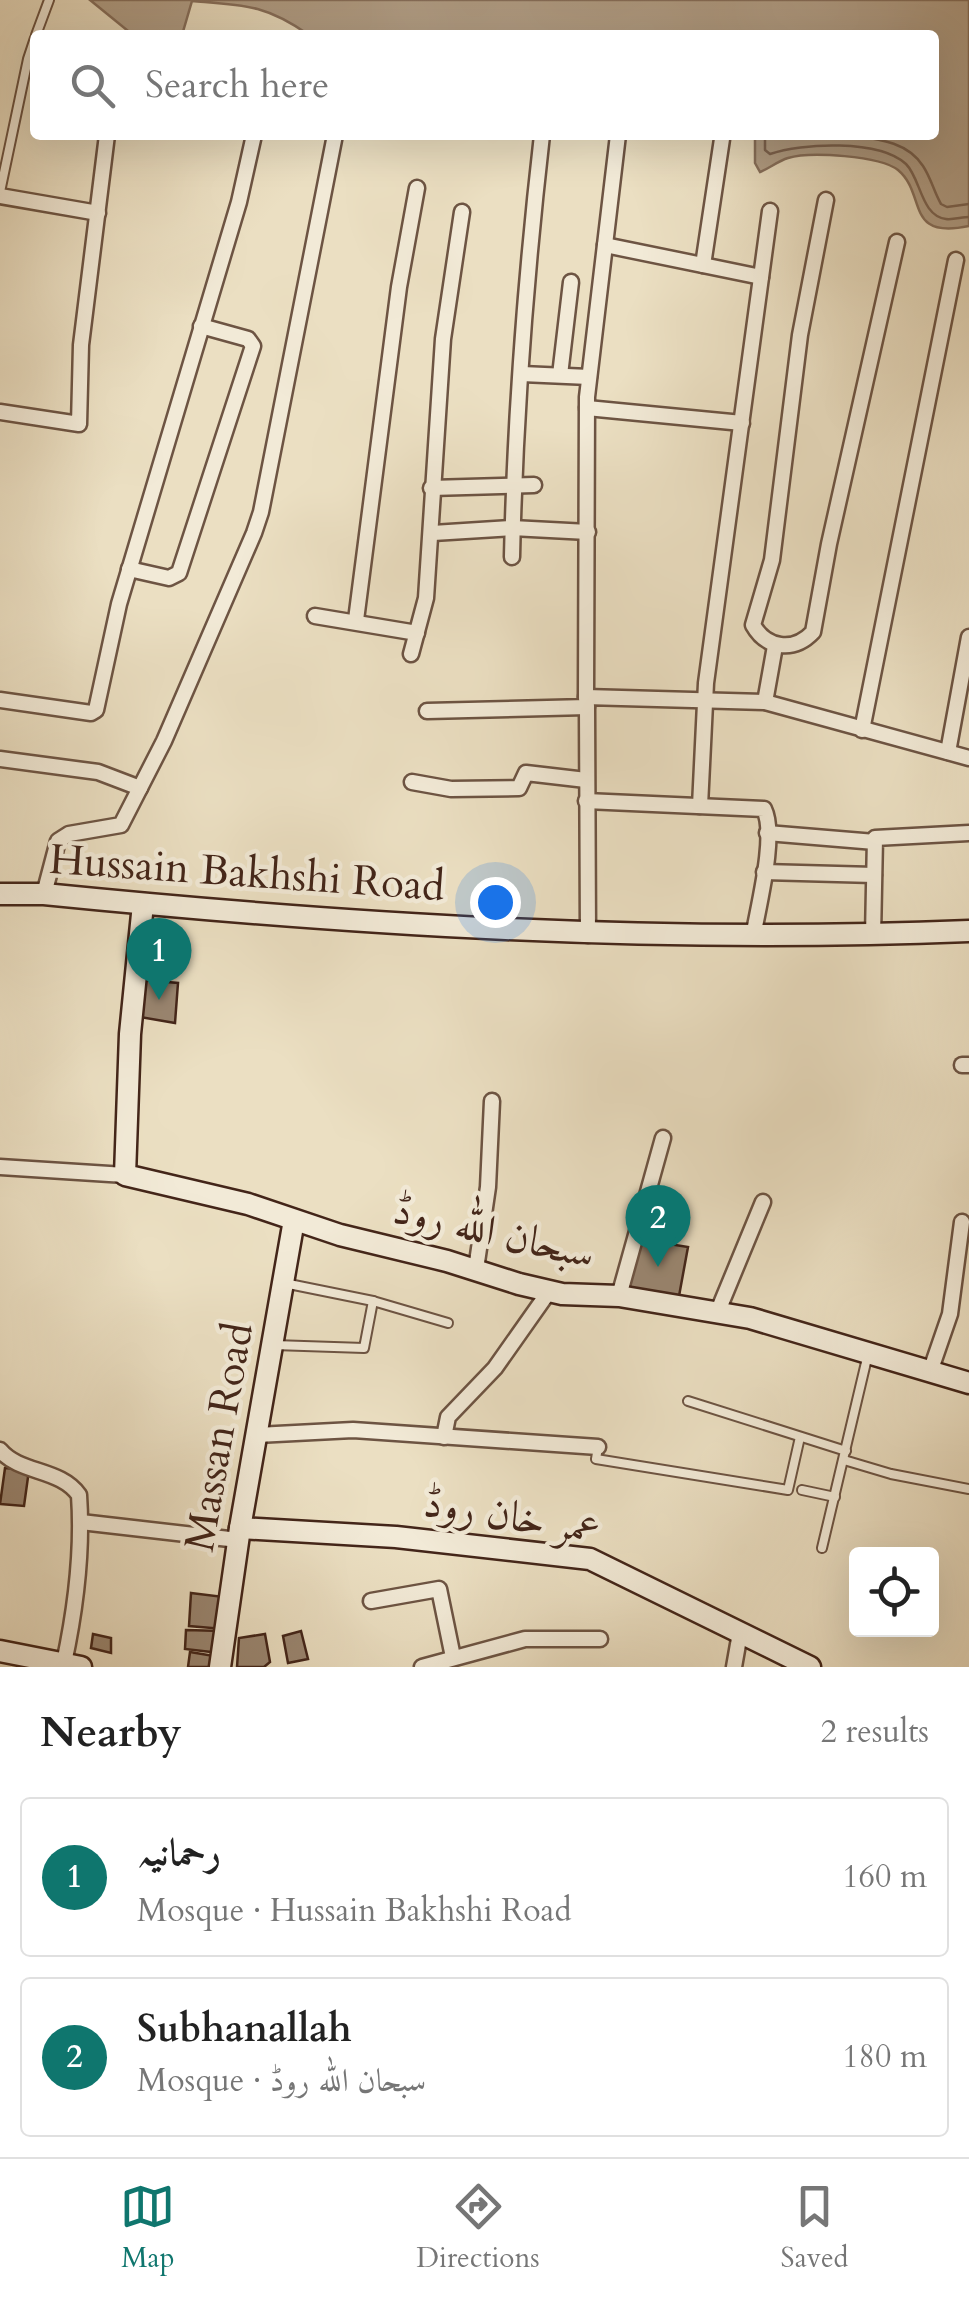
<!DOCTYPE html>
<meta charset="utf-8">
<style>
:root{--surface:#fff;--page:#f6f6f6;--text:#222;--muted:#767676;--line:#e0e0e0;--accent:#0f766e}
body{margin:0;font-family:Cardo,Amiri,serif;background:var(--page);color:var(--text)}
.controls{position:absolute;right:30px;bottom:30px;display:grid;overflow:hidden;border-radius:10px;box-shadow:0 10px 40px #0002}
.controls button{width:90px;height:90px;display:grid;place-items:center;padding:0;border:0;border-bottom:2px solid var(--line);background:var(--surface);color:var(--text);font:50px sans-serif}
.you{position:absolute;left:495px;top:902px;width:35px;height:35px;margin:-25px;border:8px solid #fff;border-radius:50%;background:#1a73e8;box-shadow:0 0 0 15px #1a73e833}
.badge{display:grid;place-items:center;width:65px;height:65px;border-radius:50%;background:var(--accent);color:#fff;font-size:32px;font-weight:700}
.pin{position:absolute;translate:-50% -82px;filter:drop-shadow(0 2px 5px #0008)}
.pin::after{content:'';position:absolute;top:52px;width:35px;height:30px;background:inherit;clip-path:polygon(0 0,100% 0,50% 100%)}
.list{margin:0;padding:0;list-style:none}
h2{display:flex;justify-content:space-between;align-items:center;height:130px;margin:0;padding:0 40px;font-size:42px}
h2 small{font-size:32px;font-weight:400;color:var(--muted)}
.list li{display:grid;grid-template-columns:65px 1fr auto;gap:30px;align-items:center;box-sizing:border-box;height:160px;margin:0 20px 20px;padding:0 20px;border:2px solid var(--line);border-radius:10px}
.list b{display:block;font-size:38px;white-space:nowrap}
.list p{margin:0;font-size:32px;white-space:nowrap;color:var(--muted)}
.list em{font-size:32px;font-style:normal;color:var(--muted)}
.icon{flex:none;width:55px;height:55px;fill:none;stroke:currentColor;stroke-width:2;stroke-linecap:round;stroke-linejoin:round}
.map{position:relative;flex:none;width:969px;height:1667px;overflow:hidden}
.search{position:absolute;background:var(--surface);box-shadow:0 10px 40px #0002;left:30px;right:30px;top:30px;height:110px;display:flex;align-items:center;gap:25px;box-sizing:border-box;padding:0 35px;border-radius:10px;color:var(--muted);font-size:38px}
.sheet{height:490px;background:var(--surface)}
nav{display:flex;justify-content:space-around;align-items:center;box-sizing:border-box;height:140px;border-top:2px solid var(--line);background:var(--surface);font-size:28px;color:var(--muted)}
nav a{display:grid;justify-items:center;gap:5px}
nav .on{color:var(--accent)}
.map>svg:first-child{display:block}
.water{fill:#b2a089;stroke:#866f5c;stroke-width:2.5}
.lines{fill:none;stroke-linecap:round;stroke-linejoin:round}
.shore{stroke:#7a6251;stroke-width:2.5}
.building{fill:#9a8671;stroke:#432519;stroke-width:2.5}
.lane-casing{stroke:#6d5443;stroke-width:12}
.street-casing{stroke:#6d5443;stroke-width:19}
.secondary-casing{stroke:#432519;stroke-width:25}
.lane{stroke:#f2ead7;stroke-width:8}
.street{stroke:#f2ead7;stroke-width:14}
.secondary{stroke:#f2ead7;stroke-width:20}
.labels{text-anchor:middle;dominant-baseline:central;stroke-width:9;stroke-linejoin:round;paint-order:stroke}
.street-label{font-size:42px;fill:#432519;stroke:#f2ead7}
</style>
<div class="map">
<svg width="969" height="1667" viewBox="0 0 969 1667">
<rect width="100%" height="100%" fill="#ebdfc2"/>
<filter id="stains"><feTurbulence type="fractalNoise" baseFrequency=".002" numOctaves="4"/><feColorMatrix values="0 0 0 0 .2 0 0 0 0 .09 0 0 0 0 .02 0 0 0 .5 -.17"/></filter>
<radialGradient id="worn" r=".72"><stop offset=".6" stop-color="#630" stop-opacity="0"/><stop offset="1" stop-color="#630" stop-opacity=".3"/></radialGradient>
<!-- water -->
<path class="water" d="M90,0h879v226c-65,14 -42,-32 -71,-56 -18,-14 -88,-19 -110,-12 -10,3 -18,10 -28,14l-5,-9v-28h179v-100h-625c-44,-31 -66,-30 -117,-34l-10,34h-49z"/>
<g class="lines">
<!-- shore -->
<g class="shore">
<path d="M765,135v15l5,4c31,-11 109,-15 136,10 15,15 15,52 40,55 7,1 16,-2 23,-2"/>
<path d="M849,135c28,4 58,6 74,31 8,12 11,26 18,38l6,3 22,-3"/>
</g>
</g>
<!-- building -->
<g class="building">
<polygon points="144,980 178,983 175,1023 140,1017"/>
<polygon points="638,1239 688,1247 679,1296 627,1287"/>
<polygon points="5,1468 29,1470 24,1506 0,1504"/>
<polygon points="191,1593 224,1597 223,1629 189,1626"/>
<polygon points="186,1630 222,1631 220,1653 185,1649"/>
<polygon points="301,1631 308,1659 288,1663 283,1636"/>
<polygon points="93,1634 111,1638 111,1653 91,1648"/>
<polygon points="265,1634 270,1662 264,1667 237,1667 239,1638"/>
<polygon points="190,1652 220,1657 219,1667 188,1667"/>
</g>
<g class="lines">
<defs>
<g id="lane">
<polyline points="36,35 49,0"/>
<polyline points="0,192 28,59 35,38"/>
<polyline points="284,1283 373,1301 448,1323"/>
<polyline points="274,1345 364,1348 373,1301"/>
<polyline points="688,1401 846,1451"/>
<polyline points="598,1447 596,1459 788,1490 800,1437"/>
<polyline points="844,1460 891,1474 969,1489"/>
<polyline points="802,1490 835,1497"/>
<polyline points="822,1548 868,1354"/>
</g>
<g id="street">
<polyline points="0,196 98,213"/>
<path d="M826,200l-26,135 -28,225 -19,65c13,23 40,28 60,7l16,-88 68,-302"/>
<polyline points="605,245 761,277"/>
<polyline points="703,265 722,139"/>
<polyline points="522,374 589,377"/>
<polyline points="560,375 571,282"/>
<polyline points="587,408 742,423"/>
<polyline points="0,412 79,424 81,345 107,135"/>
<polyline points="431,488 534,485"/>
<polyline points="433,533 512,528 588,532"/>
<path d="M512,557c3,-141 14,-282 30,-422"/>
<polyline points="129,569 169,578 179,573 253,346 248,339 201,326"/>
<polyline points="315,616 417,633"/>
<polyline points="356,620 399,287 417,188"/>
<polyline points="411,654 426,598 443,339 462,212"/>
<polyline points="586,697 587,397 618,135"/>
<polyline points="0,700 91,713 96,710 119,604 239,202 254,135"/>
<polyline points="765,702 775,646"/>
<polyline points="587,707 588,935"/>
<polyline points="427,711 587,707 586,697 765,702 969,758"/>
<polyline points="862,730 956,260"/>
<polyline points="948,752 969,637"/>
<polyline points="0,759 98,772 140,788"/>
<polyline points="412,782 451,789 519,788 526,773 586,780"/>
<path d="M586,801l178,8c13,26 -6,98 -11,128"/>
<polyline points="700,806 706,683 770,211"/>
<polyline points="767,833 875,842"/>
<polyline points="764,872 874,875"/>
<polyline points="44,894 58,841 69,834 121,825 164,741 254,533 261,512 335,135"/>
<polyline points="873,936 875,838 969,833"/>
<polyline points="962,1065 969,1065"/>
<polyline points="0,1167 125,1175"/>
<polyline points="476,1269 488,1187 492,1101"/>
<polyline points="619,1296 663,1138"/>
<polyline points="718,1311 763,1202"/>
<polyline points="930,1372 950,1314 962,1222"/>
<polyline points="257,1435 353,1430 598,1447"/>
<polyline points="444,1437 448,1417 495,1368 550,1290"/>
<path d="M0,1450c20,24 60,18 79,45 4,57 -3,112 -15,168"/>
<polyline points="81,1522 238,1540"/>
<polyline points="371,1601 439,1589 453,1657"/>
<polyline points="422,1667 525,1639 600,1639"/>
<polyline points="734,1667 740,1633"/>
</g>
<g id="secondary">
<path d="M0,894h44c309,31 615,50 925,37"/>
<polyline points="143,904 130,1034 125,1175 248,1204 340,1235 447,1261 519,1284 562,1294 619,1296 750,1318 969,1383"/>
<polyline points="240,1528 396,1537 590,1559 810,1667"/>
<polyline points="0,1651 81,1667"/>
<polyline points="220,1667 240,1528 294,1220"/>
</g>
</defs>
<!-- lane casing -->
<use href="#lane" class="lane-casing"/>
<!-- street casing -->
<use href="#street" class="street-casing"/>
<!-- secondary casing -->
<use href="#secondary" class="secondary-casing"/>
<!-- lane -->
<use href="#lane" class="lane"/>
<!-- street -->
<use href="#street" class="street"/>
<!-- secondary -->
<use href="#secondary" class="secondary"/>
</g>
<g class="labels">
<!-- street labels -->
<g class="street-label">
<text transform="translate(247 873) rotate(4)">Hussain Bakhshi Road</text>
<text transform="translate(494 1232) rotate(13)">سبحان اللہ روڈ</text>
<text transform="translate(219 1437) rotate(-80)">Massan Road</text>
<text transform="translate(512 1516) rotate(9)">عمر خان روڈ</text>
</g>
</g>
<rect width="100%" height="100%" filter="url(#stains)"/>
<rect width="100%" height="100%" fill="url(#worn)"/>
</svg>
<div class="controls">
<button><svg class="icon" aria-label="locate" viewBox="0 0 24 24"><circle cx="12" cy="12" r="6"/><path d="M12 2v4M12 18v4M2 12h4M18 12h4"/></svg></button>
</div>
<div class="you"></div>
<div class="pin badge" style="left:159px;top:1000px">1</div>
<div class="pin badge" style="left:658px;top:1267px">2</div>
<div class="search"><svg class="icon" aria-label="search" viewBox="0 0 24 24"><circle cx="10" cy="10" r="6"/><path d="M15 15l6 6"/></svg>Search here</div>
</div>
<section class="sheet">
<h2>Nearby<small>2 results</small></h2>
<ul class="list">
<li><span class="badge">1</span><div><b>رحمانیہ</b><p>Mosque · Hussain Bakhshi Road</p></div><em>160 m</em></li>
<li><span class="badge">2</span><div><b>Subhanallah</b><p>Mosque · سبحان اللہ روڈ</p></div><em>180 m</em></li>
</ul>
</section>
<nav>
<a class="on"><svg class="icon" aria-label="map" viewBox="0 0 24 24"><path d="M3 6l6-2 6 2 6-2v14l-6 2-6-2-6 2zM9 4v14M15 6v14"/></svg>Map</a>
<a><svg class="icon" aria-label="directions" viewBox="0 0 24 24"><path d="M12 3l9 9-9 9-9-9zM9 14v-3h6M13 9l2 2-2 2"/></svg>Directions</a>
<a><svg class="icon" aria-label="saved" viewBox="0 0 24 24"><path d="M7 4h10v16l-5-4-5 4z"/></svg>Saved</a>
</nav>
